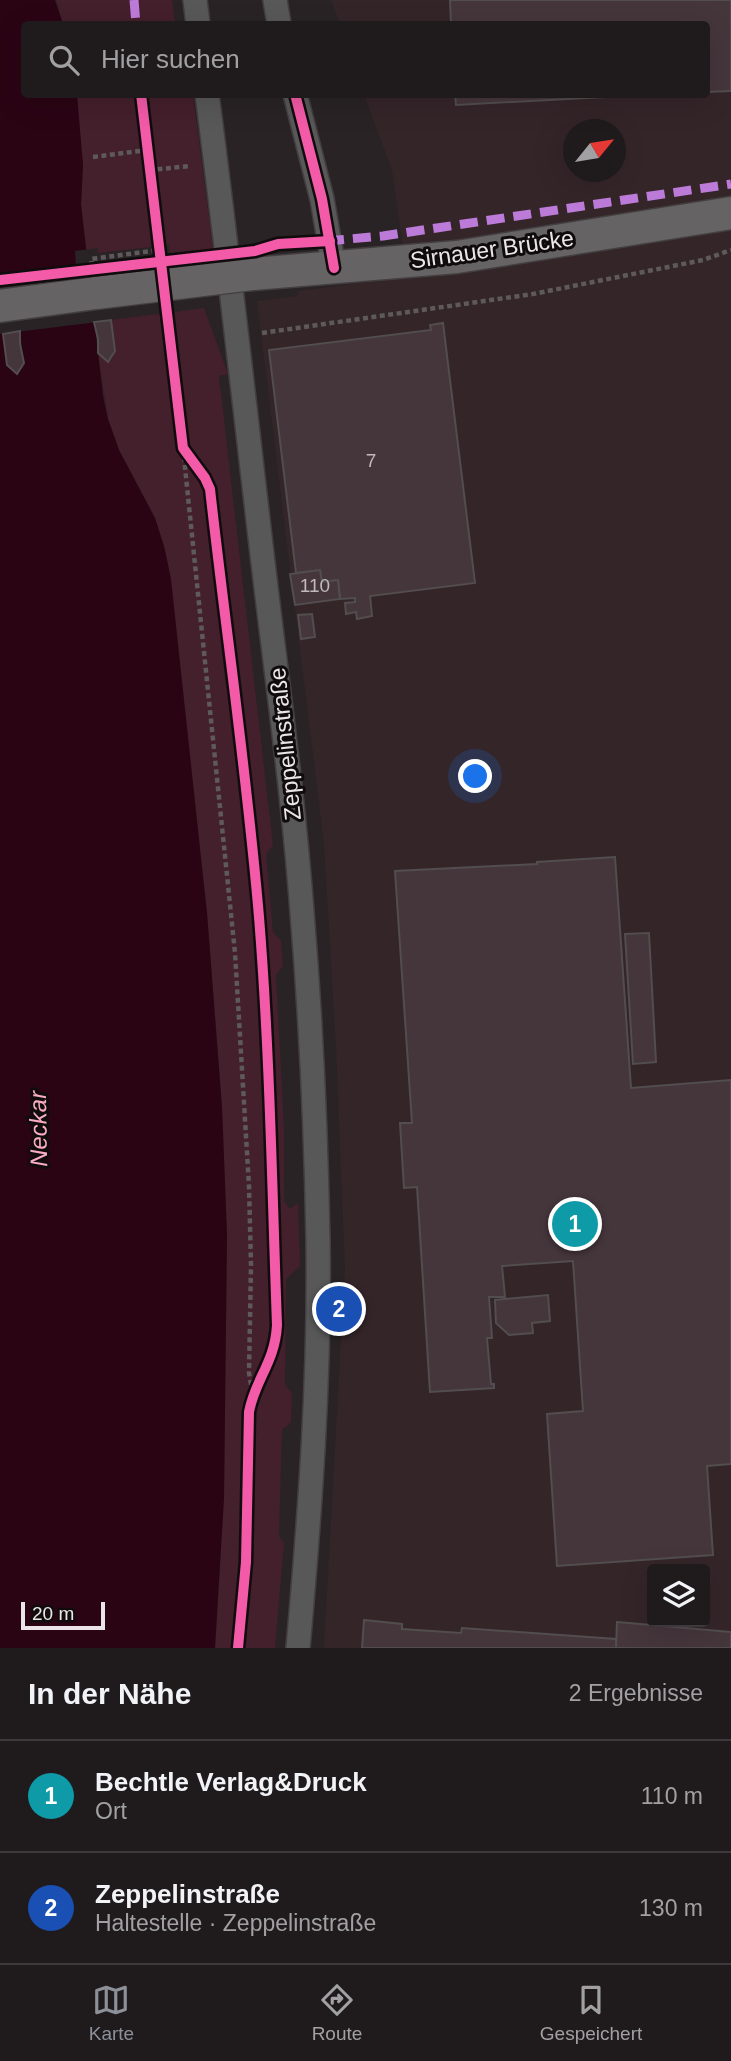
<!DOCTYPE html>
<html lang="de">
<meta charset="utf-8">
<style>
:root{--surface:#1f1a1c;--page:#272325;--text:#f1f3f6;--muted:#a1a1a3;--line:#3c383b;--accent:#8c9099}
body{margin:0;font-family:Helvetica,sans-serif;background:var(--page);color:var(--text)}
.controls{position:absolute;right:21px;bottom:21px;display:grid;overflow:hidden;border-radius:7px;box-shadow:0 7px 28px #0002}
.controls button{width:63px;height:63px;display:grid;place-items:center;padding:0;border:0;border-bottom:2px solid var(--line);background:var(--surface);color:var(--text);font:35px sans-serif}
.compass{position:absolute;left:563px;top:119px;width:63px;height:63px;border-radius:50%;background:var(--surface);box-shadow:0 7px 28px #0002;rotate:60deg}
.scale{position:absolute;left:21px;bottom:18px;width:84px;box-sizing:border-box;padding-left:7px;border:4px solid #ece5e7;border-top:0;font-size:19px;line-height:24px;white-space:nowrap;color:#ece5e7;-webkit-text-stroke:5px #100c0d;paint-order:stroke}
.you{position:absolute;left:476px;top:777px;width:24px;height:24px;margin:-18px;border:5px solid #fff;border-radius:50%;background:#1a73e8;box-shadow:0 0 0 10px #1a73e833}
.badge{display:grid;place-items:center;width:46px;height:46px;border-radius:50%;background:var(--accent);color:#fff;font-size:23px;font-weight:700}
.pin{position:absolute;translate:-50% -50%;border:4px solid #fff;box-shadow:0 2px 7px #0006}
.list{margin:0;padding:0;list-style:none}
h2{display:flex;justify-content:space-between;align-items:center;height:91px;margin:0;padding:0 28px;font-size:30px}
h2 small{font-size:23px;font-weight:400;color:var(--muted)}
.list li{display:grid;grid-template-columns:46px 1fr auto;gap:21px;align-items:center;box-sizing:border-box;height:112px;padding:0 28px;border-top:2px solid var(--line)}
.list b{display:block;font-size:26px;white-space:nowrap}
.list p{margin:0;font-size:23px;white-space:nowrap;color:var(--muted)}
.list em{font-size:23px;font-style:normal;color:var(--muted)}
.icon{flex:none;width:38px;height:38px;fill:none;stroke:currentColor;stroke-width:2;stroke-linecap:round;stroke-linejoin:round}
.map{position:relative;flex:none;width:731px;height:1648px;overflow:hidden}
.search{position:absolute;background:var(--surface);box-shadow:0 7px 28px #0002;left:21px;right:21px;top:21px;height:77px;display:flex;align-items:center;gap:18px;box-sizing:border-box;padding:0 24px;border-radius:7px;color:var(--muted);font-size:26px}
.sheet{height:315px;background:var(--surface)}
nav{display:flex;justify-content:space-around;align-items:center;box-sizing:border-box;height:98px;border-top:2px solid var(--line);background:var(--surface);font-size:19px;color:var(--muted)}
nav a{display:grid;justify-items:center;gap:4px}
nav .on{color:var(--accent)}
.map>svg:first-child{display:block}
.built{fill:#342529;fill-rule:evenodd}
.green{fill:#441f2c}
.water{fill:#2b0414;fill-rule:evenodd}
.pier{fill:#292325}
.building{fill:#45363c;stroke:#524d4e;stroke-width:2}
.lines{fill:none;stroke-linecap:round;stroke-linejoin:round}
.street-casing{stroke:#433f40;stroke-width:26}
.secondary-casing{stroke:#433f40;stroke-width:35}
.path{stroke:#5e5a5c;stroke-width:4.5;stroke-dasharray:5 3.5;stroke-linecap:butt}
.street{stroke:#595858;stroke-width:23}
.secondary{stroke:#666364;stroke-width:32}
.secondary-bridge-casing{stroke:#433f40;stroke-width:35;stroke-linecap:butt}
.secondary-bridge{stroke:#666364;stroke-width:32}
.quiet{stroke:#bd7bd9;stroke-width:9;stroke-dasharray:18 9;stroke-linecap:butt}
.cycleway-casing{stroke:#100c0d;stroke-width:15}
.cycleway{stroke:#f35aa7;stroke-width:10}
.labels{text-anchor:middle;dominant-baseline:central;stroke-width:6;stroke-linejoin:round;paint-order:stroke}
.number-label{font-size:19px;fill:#c2b9bc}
.street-label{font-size:23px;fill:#ece5e7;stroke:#100c0d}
.water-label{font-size:24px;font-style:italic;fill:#fbacc4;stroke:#100c0d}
</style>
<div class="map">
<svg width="731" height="1648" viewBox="0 0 731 1648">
<rect width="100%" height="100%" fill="#292325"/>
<!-- built -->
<path class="built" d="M331,0h400v1648h-407l21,-380 -9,-221 -12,-203 -67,-543 41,-5v-5l109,-14 -15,-107 -28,-75 342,-1v-70h-366zM574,130h42v42h-42zM652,1569h53v53h-53z"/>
<!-- green -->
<g class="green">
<polygon points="56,0 172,0 175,24 63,24"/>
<polygon points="77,95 193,95 213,249 170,254 169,245 98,253 98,248 86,250 81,204 83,167"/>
<polygon points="204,308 228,374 219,376 273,845 266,854 273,932 281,941 283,966 276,975 284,1128 284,1201 290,1209 298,1203 300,1266 286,1279 285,1385 292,1393 291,1422 282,1430 279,1536 284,1543 275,1648 215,1648 224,1498 227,1235 222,1107 207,913 168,563 155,518 119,450 108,419 98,353 108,362 114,355 111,320"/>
</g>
<!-- water -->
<path class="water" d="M0,0h55l8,24h-39v70l53,1 6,70 -2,39 22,192 5,23 11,31 36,68 9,28 7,33 36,334 15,194 5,128 -3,263 -9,150h-215zM20,332l4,31 -7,11 -10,-9 -4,-31z"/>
<!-- pier -->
<polygon class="pier" points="89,249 97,322 0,334 0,275 76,265 75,251"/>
<!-- building -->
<g class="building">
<polygon points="450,0 731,0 731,91 706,92 706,24 451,24"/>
<polygon points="455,94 661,94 456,105"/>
<polygon points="111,320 115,351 108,362 98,353 98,339 94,322"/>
<polygon points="443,323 475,583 370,596 372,616 357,619 356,612 346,614 345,603 355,602 355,598 340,599 338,580 322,582 320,570 296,573 269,350 431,330 430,325"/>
<polygon points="20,331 20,344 24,363 17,374 7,365 3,334"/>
<polygon points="320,570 322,582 338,580 340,599 295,605 290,574"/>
<polygon points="312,614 315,637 301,639 298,615"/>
<polygon points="615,857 631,1088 731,1080 731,1464 707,1466 713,1555 557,1566 547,1414 583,1411 573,1261 502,1266 505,1297 489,1297 492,1338 487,1338 491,1384 494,1384 494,1388 430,1392 417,1187 404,1188 400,1123 412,1123 395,871 537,864 537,862"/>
<polygon points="649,933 656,1062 633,1064 625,934"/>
<polygon points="548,1295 550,1321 532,1323 533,1333 509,1335 496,1323 495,1300"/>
<polygon points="364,1620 402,1624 402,1629 461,1633 462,1628 616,1639 616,1648 362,1648"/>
<polygon points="617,1622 731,1632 731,1648 616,1648"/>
</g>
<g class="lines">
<defs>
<g id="street">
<polyline points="195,0 198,24"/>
<polyline points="275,0 279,24"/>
<path d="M207,94c20,153 37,307 55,460 14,119 31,238 40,358 9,109 14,219 16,329 2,136 -8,272 -20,407"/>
<polyline points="295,94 322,199 334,268"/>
</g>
<g id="secondary">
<polyline points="252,274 457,257 731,213"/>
<polyline points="0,306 96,293"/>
</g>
</defs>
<!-- street casing -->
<use href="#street" class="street-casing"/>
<!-- secondary casing -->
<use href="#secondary" class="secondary-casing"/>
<!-- path -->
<g class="path">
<polyline points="93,157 147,150"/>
<polyline points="149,170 191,166"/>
<polyline points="92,266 91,259 159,250"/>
<polyline points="262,333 533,294 703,260 731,250"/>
<polyline points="183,448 235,953 249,1186 251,1265 249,1373 253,1396"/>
</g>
<!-- street -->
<use href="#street" class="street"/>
<!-- secondary -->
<use href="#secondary" class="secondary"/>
<defs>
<polyline id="secondary-bridge" points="96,293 252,274"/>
</defs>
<!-- secondary-bridge casing -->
<use href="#secondary-bridge" class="secondary-bridge-casing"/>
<!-- secondary-bridge -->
<use href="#secondary-bridge" class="secondary-bridge"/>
<!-- quiet -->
<g class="quiet">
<polyline points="134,0 136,24"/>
<polyline points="326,241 383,236 731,184"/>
</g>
<defs>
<g id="cycleway">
<path d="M141,94l42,354 22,30 5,11c16,143 37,285 49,428 11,136 13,272 18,408 -2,38 -22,54 -28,87l-3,150 -8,86"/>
<polyline points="295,94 322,199 334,268"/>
<polyline points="0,280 255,251 278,244 330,241"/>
</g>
</defs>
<!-- cycleway casing -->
<use href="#cycleway" class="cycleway-casing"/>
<!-- cycleway -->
<use href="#cycleway" class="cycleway"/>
</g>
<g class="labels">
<!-- number labels -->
<g class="number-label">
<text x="371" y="460">7</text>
<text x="315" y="585">110</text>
</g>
<!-- street labels -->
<g class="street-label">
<text transform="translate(492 249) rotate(-8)">Sirnauer Brücke</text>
<text transform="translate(285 744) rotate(-96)">Zeppelinstraße</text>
</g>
<!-- water labels -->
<g class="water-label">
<text transform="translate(38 1129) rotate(-91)">Neckar</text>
</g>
</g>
</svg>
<div class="controls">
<button><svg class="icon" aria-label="layers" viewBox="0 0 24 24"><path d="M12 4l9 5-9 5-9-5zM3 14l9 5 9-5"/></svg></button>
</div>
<svg class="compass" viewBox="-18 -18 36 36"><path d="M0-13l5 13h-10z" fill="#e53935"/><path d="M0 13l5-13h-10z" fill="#a1a1a3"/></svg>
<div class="scale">20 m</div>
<div class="you"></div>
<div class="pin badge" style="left:575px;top:1224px;background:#0f9aa8">1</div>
<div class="pin badge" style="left:339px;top:1309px;background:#1a4fb4">2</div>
<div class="search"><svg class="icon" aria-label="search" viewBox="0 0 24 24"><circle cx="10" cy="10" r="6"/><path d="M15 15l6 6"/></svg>Hier suchen</div>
</div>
<section class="sheet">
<h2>In der Nähe<small>2 Ergebnisse</small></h2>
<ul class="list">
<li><span class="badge" style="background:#0f9aa8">1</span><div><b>Bechtle Verlag&amp;Druck</b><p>Ort</p></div><em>110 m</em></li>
<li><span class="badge" style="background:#1a4fb4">2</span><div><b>Zeppelinstraße</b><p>Haltestelle · Zeppelinstraße</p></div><em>130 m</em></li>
</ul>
</section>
<nav>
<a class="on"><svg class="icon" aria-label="map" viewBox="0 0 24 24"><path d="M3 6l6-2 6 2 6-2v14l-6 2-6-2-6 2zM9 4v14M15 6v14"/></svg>Karte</a>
<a><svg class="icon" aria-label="directions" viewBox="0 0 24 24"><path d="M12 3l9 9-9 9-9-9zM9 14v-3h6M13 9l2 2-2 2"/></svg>Route</a>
<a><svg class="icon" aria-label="saved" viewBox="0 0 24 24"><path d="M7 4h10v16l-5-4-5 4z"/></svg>Gespeichert</a>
</nav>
